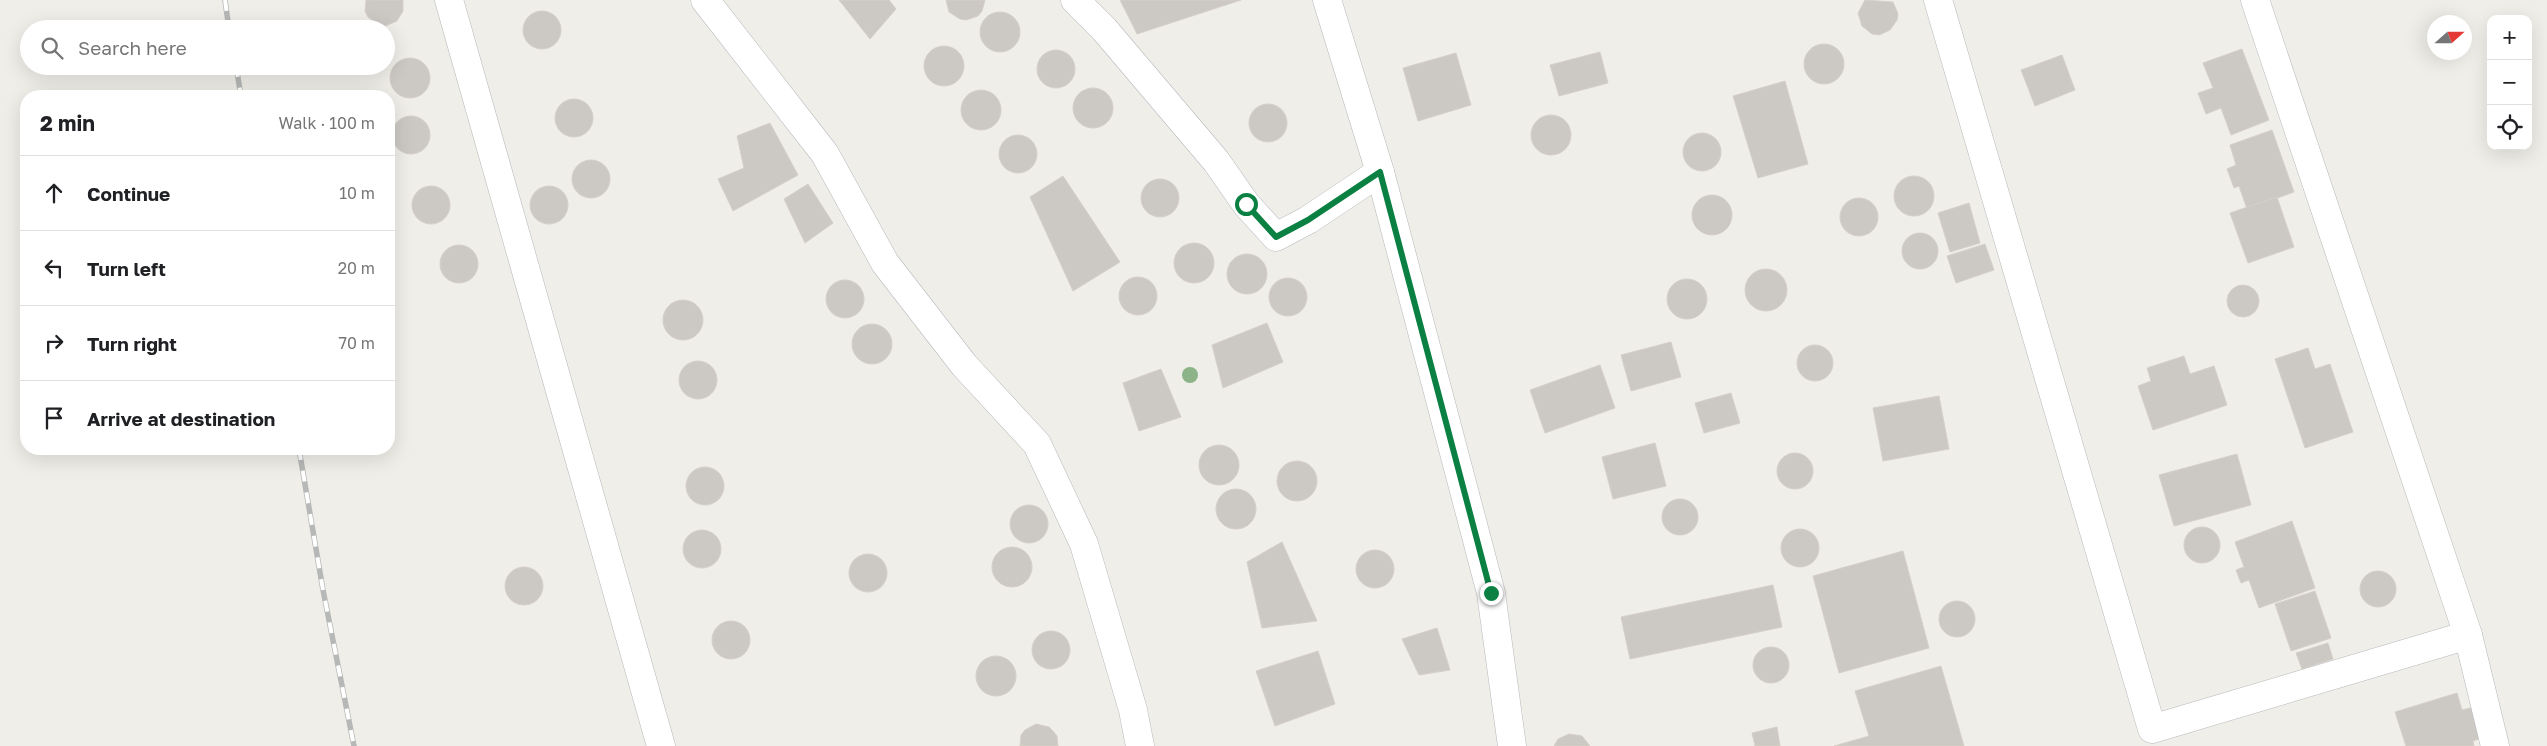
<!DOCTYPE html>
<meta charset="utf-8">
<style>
:root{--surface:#fff;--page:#f6f6f6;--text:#202124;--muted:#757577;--line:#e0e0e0}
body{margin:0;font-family:"Golos Text",sans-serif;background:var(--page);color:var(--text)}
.controls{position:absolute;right:15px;top:15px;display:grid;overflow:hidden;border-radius:10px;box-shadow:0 5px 20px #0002}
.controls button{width:45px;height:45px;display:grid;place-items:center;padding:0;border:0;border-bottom:1px solid var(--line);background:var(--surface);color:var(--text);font:25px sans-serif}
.compass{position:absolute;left:2427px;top:15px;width:45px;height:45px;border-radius:50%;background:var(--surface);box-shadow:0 5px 20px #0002;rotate:69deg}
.stop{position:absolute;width:15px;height:15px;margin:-11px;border:4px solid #0b8043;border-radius:50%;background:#fff}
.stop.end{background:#0b8043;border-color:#fff;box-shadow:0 1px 5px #0008}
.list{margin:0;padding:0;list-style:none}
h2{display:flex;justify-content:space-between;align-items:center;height:65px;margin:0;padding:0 20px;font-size:21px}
h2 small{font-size:16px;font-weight:400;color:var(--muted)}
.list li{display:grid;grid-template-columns:32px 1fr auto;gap:15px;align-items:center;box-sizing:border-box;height:75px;padding:0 20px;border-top:1px solid var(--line)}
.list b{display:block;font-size:19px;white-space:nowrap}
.list em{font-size:16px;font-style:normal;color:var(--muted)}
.icon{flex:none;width:28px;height:28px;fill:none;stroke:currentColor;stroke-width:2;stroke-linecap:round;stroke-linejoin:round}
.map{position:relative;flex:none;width:2547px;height:746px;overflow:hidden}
.search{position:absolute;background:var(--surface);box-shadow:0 5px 20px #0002;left:20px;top:20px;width:375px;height:55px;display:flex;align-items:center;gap:12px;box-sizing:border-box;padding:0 18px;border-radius:28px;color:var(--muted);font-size:19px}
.panel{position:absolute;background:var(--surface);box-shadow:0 5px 20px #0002;left:20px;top:90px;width:375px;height:365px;border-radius:20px}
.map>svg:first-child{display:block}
.building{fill:#ccc9c4;stroke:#d5d0c7}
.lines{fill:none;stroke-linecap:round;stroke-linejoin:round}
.street-casing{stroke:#b5b8bc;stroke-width:29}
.street{stroke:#fff;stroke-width:28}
.rail-casing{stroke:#b6b7b7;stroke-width:5.5}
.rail{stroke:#fff;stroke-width:4;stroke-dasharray:11;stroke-linecap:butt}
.tree{fill:#8cb488}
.route{stroke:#0b8043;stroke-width:6}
</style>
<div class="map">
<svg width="2547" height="746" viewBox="0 0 2547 746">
<rect width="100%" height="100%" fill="#f0eee8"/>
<!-- building -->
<g class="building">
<polygon points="366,0 403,0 403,11 397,21 385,26 379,25 368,17 365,11"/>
<polygon points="839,0 889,0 896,9 870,39"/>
<polygon points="946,0 985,0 982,11 978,16 966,20 960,19 949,12"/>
<polygon points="1120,0 1241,0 1137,34"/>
<polygon points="1865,0 1893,2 1898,14 1897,20 1890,30 1879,35 1872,34 1862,26 1858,13"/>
<circle cx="542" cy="30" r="19"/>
<circle cx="1000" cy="32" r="20"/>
<circle cx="1824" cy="64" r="20"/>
<circle cx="944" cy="66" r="20"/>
<polygon points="2242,49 2269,120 2231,135 2221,108 2206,114 2198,93 2213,88 2203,63"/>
<circle cx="1056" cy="69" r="19"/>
<polygon points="1600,52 1608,83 1559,96 1550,65"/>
<polygon points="1456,53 1471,105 1418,121 1403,68"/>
<polygon points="2062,55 2075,90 2035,106 2021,70"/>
<circle cx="410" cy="78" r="20"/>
<polygon points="1785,81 1808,164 1758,178 1733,96"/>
<circle cx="1093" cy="108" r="20"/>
<circle cx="981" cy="110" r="20"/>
<circle cx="574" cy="118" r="19"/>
<circle cx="1268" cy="123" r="19"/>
<circle cx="1551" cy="135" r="20"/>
<circle cx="411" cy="135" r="19"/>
<polygon points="770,123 798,175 733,211 718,179 744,168 737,136"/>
<polygon points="2272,130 2294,192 2247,209 2239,186 2234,188 2227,169 2236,165 2230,145"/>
<circle cx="1702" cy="152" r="19"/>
<circle cx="1018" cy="154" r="19"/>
<circle cx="591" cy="179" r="19"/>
<circle cx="1914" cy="196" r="20"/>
<polygon points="1063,176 1120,262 1073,291 1030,197"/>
<circle cx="1160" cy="198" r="19"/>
<polygon points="808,184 833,223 805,243 784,199"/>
<circle cx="549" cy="205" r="19"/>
<circle cx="431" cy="205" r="19"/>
<circle cx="1712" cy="215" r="20"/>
<polygon points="2277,197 2294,247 2248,263 2230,213"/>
<circle cx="1859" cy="217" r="19"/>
<polygon points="1969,203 1980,243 1950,252 1938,213"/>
<circle cx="1920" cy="251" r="18"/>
<circle cx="1194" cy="263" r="20"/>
<polygon points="1985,244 1994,270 1956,283 1947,256"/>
<circle cx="459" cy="264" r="19"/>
<circle cx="1247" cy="274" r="20"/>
<circle cx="1766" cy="290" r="21"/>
<circle cx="1138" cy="296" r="19"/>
<circle cx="1288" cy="297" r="19"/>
<circle cx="1687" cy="299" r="20"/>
<circle cx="845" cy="299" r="19"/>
<circle cx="2243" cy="301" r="16"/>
<circle cx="683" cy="320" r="20"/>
<polygon points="1267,323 1283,362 1223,388 1212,345"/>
<circle cx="872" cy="344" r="20"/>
<polygon points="1671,342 1681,377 1631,391 1621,355"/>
<circle cx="1815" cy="363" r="18"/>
<polygon points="2308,348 2315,369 2330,364 2353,432 2305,448 2275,359"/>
<polygon points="2184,356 2190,374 2214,366 2227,405 2153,430 2138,386 2151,381 2147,368"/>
<circle cx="698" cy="380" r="19"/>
<polygon points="1600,365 1615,408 1545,433 1530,390"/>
<polygon points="1161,369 1181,417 1139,431 1123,383"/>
<polygon points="1731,393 1740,423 1704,433 1695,403"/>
<polygon points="1939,396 1949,449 1883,461 1873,408"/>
<polygon points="1655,443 1666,486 1613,499 1602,457"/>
<circle cx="1219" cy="465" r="20"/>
<circle cx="1795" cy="471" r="18"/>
<polygon points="2237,454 2251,505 2174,526 2159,475"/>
<circle cx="1297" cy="481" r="20"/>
<circle cx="705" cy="486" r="19"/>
<circle cx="1236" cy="509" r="20"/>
<circle cx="1680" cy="517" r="18"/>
<circle cx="1029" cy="524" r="19"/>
<polygon points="2292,521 2315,588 2259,608 2249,580 2241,583 2236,570 2244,567 2235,542"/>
<circle cx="2202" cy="545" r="18"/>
<circle cx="1800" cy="548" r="19"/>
<circle cx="702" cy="549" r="19"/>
<polygon points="1282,542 1317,621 1262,628 1247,562"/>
<circle cx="1012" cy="567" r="20"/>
<circle cx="1375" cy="569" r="19"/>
<polygon points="1903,551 1929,648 1839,673 1813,576"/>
<circle cx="868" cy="573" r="19"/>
<circle cx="524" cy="586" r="19"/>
<circle cx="2378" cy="589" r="18"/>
<polygon points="1773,585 1782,627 1630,659 1621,617"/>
<polygon points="2315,591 2331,638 2291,651 2275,604"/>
<circle cx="1957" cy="619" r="18"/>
<circle cx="731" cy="640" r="19"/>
<polygon points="1437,628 1450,670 1419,675 1402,639"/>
<circle cx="1051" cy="650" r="19"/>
<polygon points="2328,643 2333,659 2302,669 2296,653"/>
<circle cx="1771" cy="665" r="18"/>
<polygon points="1318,651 1335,704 1275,726 1256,671"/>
<circle cx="996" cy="676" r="20"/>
<polygon points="1941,666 1964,746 1834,746 1869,736 1855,691"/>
<polygon points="2457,693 2462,710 2474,707 2484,737 2473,741 2474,746 2406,746 2395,712"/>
<polygon points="1036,724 1049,727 1053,731 1057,736 1058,746 1020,746 1021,735 1025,730"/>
<polygon points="1777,727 1780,746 1755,746 1752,733"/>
<polygon points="1569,734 1582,736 1590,746 1554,746 1558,739"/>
</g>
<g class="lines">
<defs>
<g id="street">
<polyline points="449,0 661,746"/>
<polyline points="705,0 825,154 885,263 964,365 1037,444 1084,544 1133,710 1140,746"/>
<polyline points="1075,0 1104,29 1216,161 1246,204 1276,237 1308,220 1380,172"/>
<polyline points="1327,0 1380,172 1491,593 1512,746"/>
<polyline points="1938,0 2152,729 2468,635"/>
<polyline points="2255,0 2468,635 2495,746"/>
</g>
</defs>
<!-- street casing -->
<use href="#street" class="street-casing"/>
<!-- street -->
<use href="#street" class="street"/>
<defs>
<g id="rail">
<polyline points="225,0 229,29"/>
<polyline points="236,66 241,96"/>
<polyline points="299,449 323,590 354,746"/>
</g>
</defs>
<!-- rail casing -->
<use href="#rail" class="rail-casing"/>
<!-- rail -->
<use href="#rail" class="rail"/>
</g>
<!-- trees -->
<circle class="tree" cx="1190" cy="375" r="8"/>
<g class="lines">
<!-- route -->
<polyline class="route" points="1246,204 1276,237 1308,220 1380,172 1491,593"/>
</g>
</svg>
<div class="controls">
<button>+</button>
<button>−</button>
<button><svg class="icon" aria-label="locate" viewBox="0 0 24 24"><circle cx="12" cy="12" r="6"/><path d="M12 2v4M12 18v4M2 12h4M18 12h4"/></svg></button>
</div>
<svg class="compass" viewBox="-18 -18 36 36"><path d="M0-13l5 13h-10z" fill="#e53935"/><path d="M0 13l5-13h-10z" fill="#757577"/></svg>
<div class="stop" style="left:1246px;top:204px"></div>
<div class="stop end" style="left:1491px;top:593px"></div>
<div class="search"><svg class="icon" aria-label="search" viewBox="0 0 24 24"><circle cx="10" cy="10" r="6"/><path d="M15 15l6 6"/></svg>Search here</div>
<section class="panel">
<h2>2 min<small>Walk · 100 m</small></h2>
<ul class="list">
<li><svg class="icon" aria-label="ahead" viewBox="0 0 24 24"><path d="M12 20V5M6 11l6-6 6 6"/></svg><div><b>Continue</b></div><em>10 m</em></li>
<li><svg class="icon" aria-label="left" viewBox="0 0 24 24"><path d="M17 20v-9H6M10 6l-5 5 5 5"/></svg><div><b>Turn left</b></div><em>20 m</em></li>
<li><svg class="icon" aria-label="right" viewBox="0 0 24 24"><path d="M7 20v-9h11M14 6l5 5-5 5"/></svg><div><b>Turn right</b></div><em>70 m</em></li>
<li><svg class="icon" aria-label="arrive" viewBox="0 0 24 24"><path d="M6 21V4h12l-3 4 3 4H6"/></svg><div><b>Arrive at destination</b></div></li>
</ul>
</section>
</div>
